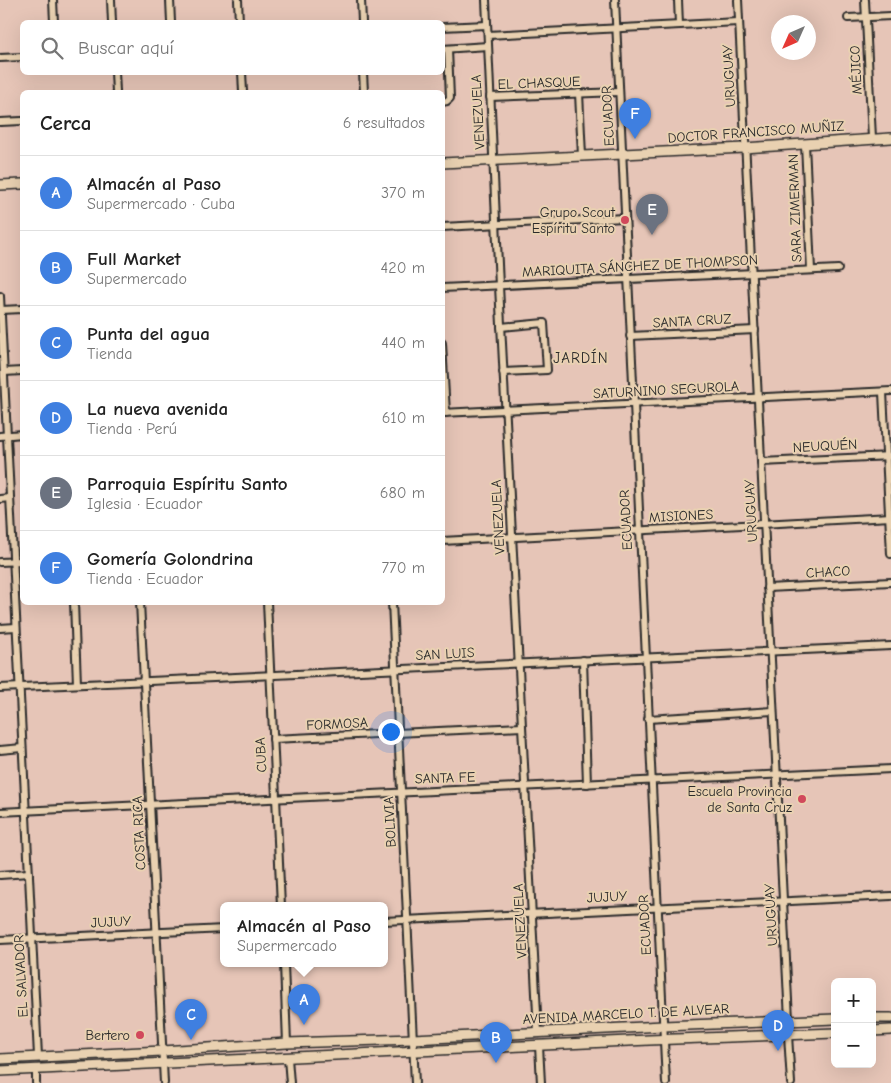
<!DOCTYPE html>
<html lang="es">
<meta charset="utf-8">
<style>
:root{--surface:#fff;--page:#f2f2f2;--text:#222;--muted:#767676;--line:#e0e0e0;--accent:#d1495b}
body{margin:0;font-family:"Comic Neue",sans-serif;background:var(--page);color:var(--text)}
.controls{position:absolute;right:15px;bottom:15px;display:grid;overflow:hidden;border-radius:8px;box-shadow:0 5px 20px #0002}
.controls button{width:45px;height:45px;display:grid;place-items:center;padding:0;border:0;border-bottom:1px solid var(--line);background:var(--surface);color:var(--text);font:25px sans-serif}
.compass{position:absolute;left:771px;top:15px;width:45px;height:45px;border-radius:50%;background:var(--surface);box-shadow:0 5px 20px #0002;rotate:225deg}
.you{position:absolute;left:390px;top:731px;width:18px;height:18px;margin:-12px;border:4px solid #fff;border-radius:50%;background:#1a73e8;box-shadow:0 0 0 8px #1a73e833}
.badge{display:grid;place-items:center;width:32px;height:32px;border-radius:50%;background:var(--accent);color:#fff;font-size:16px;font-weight:700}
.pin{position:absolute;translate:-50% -41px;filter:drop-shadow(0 1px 2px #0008)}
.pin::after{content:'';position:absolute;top:26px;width:18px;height:15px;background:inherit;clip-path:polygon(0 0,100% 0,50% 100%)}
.popup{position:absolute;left:220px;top:902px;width:168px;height:65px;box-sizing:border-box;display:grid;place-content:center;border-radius:8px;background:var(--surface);filter:drop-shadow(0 1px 4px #0005);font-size:16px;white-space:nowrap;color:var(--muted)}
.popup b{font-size:19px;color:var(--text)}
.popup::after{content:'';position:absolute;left:50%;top:100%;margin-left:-10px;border:10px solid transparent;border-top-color:var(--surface)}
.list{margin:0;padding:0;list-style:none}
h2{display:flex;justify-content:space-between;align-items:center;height:65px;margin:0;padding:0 20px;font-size:21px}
h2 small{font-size:16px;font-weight:400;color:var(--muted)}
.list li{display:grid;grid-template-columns:32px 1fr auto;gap:15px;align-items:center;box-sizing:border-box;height:75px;padding:0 20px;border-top:1px solid var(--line)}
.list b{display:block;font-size:19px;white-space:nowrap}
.list p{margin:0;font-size:16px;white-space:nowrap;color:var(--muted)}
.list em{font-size:16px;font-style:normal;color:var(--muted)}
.icon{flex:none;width:28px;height:28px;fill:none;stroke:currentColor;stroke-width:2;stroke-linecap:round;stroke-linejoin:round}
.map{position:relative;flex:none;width:891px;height:1083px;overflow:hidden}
.search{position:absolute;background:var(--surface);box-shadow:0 5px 20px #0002;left:20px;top:20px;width:425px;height:55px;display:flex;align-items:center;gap:12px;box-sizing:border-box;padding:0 18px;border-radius:8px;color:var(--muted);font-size:19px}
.panel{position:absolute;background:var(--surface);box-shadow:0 5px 20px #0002;left:20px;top:90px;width:425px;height:515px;border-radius:8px}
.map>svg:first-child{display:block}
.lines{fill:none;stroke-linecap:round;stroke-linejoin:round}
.street-casing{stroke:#2b2b2b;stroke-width:10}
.secondary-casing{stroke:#2b2b2b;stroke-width:12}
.street{stroke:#e9d1b1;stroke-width:6}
.secondary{stroke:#e9d1b1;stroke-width:9}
.poi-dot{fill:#d1495b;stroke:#e9d1b1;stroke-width:2}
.labels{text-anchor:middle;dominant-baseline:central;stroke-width:4;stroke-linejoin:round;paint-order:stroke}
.street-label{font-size:14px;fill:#2b2b2b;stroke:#e9d1b1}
.poi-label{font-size:14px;fill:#2b2b2b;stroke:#e9d1b1;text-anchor:end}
.neighbourhood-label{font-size:15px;letter-spacing:1px;fill:#2b2b2b;stroke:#e9d1b1}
</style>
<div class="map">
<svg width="891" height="1083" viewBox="0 0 891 1083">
<rect width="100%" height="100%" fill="#e6c5b7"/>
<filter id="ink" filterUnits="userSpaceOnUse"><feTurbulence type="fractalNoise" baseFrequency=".02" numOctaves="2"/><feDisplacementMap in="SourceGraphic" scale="10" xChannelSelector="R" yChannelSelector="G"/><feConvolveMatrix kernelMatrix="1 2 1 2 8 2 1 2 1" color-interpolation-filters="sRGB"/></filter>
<g filter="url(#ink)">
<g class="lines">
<defs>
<g id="street">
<polyline points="53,0 54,22"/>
<polyline points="111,0 112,22"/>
<polyline points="170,0 171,22"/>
<polyline points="238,0 239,22"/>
<polyline points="361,0 362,22"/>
<polyline points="486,0 499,286 538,1032"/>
<polyline points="615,0 666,1083"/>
<polyline points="678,0 679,25"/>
<polyline points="738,0 789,1020"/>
<polyline points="865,0 872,138"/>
<polyline points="848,18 891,16"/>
<polyline points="442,27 487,25"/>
<polyline points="488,35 738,22"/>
<polyline points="442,49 488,46"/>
<polyline points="0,58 22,57"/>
<polyline points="115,72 116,92"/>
<polyline points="242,72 243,92"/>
<polyline points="363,72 364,92"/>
<polyline points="579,93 582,156"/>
<polyline points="490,97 619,92"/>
<polyline points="442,102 447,101 450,98 448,49"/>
<polyline points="0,122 22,121"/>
<polyline points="805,144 811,270"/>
<polyline points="442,227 625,218"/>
<polyline points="442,288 838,269"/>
<polyline points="0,296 38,1056"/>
<polyline points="1,310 22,309"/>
<polyline points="501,327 544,323 547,370 503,372"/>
<polyline points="630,336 755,330"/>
<polyline points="442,343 446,413"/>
<polyline points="4,372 22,371"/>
<polyline points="883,392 891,554"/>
<polyline points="442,413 891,391"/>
<polyline points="0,436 22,434"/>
<polyline points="761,462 891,456"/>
<polyline points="0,499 10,498"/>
<polyline points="442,541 891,517"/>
<polyline points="0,562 22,561"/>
<polyline points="767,588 891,582"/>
<polyline points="74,602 77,684"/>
<polyline points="140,602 164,1083"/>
<polyline points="267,602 281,906"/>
<polyline points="392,602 415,1083"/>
<polyline points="0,628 16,627"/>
<polyline points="583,660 587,784"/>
<polyline points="0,688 891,646"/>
<polyline points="648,719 773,711"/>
<polyline points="273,739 522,727"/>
<polyline points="0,750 22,748"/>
<polyline points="0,812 891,769"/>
<polyline points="0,875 29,873"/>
<polyline points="384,921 891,896"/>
<polyline points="0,940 224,929"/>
<polyline points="284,964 287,1043"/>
<polyline points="788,1035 791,1083"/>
<polyline points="539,1046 541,1083"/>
<polyline points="288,1058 290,1083"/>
<polyline points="36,1069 36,1083"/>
</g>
<g id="secondary">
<polyline points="442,163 744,148 891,138"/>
<polyline points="0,185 22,184"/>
<polyline points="872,1018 891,1018"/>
<polyline points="872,1031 891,1030"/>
<polyline points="0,1059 162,1051 287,1043 413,1039 663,1026 835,1019"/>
<polyline points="0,1071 649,1040 835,1033"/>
</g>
</defs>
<!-- street casing -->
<use href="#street" class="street-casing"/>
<!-- secondary casing -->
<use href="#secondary" class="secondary-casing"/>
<!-- street -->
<use href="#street" class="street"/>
<!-- secondary -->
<use href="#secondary" class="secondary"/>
</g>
</g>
<!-- markers -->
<g class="poi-dot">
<circle cx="625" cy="220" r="5"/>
<circle cx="802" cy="799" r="5"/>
<circle cx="140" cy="1035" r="5"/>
</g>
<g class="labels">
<!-- street labels -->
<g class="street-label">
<text transform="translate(856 70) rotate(-93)">MÉJICO</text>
<text transform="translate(729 76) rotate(-93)">URUGUAY</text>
<text transform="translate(539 83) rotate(-2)">EL CHASQUE</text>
<text transform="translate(478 112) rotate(-93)">VENEZUELA</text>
<text transform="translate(608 116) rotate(-93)">ECUADOR</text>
<text transform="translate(756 132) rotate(-4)">DOCTOR FRANCISCO MUÑIZ</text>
<text transform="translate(795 208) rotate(-92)">SARA ZIMERMAN</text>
<text transform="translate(640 266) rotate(-3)">MARIQUITA SÁNCHEZ DE THOMPSON</text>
<text transform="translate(692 321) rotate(-3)">SANTA CRUZ</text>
<text transform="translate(666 390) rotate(-3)">SATURNINO SEGUROLA</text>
<text transform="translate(825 446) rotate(-3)">NEUQUÉN</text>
<text transform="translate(751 511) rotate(-93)">URUGUAY</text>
<text transform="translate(681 516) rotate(-3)">MISIONES</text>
<text transform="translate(498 517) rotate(-93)">VENEZUELA</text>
<text transform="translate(626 520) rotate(-93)">ECUADOR</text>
<text transform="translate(828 572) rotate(-3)">CHACO</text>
<text transform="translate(445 654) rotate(-3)">SAN LUIS</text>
<text transform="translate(337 724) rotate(-3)">FORMOSA</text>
<text transform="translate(261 755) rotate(-93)">CUBA</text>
<text transform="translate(445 778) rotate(-2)">SANTA FE</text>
<text transform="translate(390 822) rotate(-93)">BOLIVIA</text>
<text transform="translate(139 833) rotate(-93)">COSTA RICA</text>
<text transform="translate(607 897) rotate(-3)">JUJUY</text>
<text transform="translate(771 915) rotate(-93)">URUGUAY</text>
<text transform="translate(520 921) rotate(-93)">VENEZUELA</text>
<text transform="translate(111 922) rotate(-3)">JUJUY</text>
<text transform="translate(645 925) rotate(-93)">ECUADOR</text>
<text transform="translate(21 976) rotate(-93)">EL SALVADOR</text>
<text transform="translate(626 1014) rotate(-3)">AVENIDA MARCELO T. DE ALVEAR</text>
</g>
<!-- poi labels -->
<g class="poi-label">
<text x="615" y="212">Grupo Scout<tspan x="615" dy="16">Espíritu Santo</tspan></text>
<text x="792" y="791">Escuela Provincia<tspan x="792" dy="16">de Santa Cruz</tspan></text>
<text x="130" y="1035">Bertero</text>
</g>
<!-- neighbourhood labels -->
<g class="neighbourhood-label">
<text x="581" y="358">JARDÍN</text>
</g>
</g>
</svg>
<div class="controls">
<button>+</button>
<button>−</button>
</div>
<svg class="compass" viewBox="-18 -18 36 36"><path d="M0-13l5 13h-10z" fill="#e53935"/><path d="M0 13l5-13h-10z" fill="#767676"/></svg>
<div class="you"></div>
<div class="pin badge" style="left:304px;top:1025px;background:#3f7fe0">A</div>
<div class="popup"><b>Almacén al Paso</b>Supermercado</div>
<div class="pin badge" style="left:496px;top:1063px;background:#3f7fe0">B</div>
<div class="pin badge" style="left:191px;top:1040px;background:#3f7fe0">C</div>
<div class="pin badge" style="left:778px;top:1051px;background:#3f7fe0">D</div>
<div class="pin badge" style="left:652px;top:235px;background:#6b7280">E</div>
<div class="pin badge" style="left:635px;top:139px;background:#3f7fe0">F</div>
<div class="search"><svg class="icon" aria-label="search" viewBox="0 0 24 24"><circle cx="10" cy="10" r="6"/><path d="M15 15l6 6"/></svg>Buscar aquí</div>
<section class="panel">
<h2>Cerca<small>6 resultados</small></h2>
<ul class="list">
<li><span class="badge" style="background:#3f7fe0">A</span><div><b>Almacén al Paso</b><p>Supermercado · Cuba</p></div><em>370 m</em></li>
<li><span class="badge" style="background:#3f7fe0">B</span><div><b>Full Market</b><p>Supermercado</p></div><em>420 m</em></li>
<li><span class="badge" style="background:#3f7fe0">C</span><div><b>Punta del agua</b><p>Tienda</p></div><em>440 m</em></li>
<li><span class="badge" style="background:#3f7fe0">D</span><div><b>La nueva avenida</b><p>Tienda · Perú</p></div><em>610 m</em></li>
<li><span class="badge" style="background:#6b7280">E</span><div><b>Parroquia Espíritu Santo</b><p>Iglesia · Ecuador</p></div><em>680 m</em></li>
<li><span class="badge" style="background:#3f7fe0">F</span><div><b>Gomería Golondrina</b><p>Tienda · Ecuador</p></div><em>770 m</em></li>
</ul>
</section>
</div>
